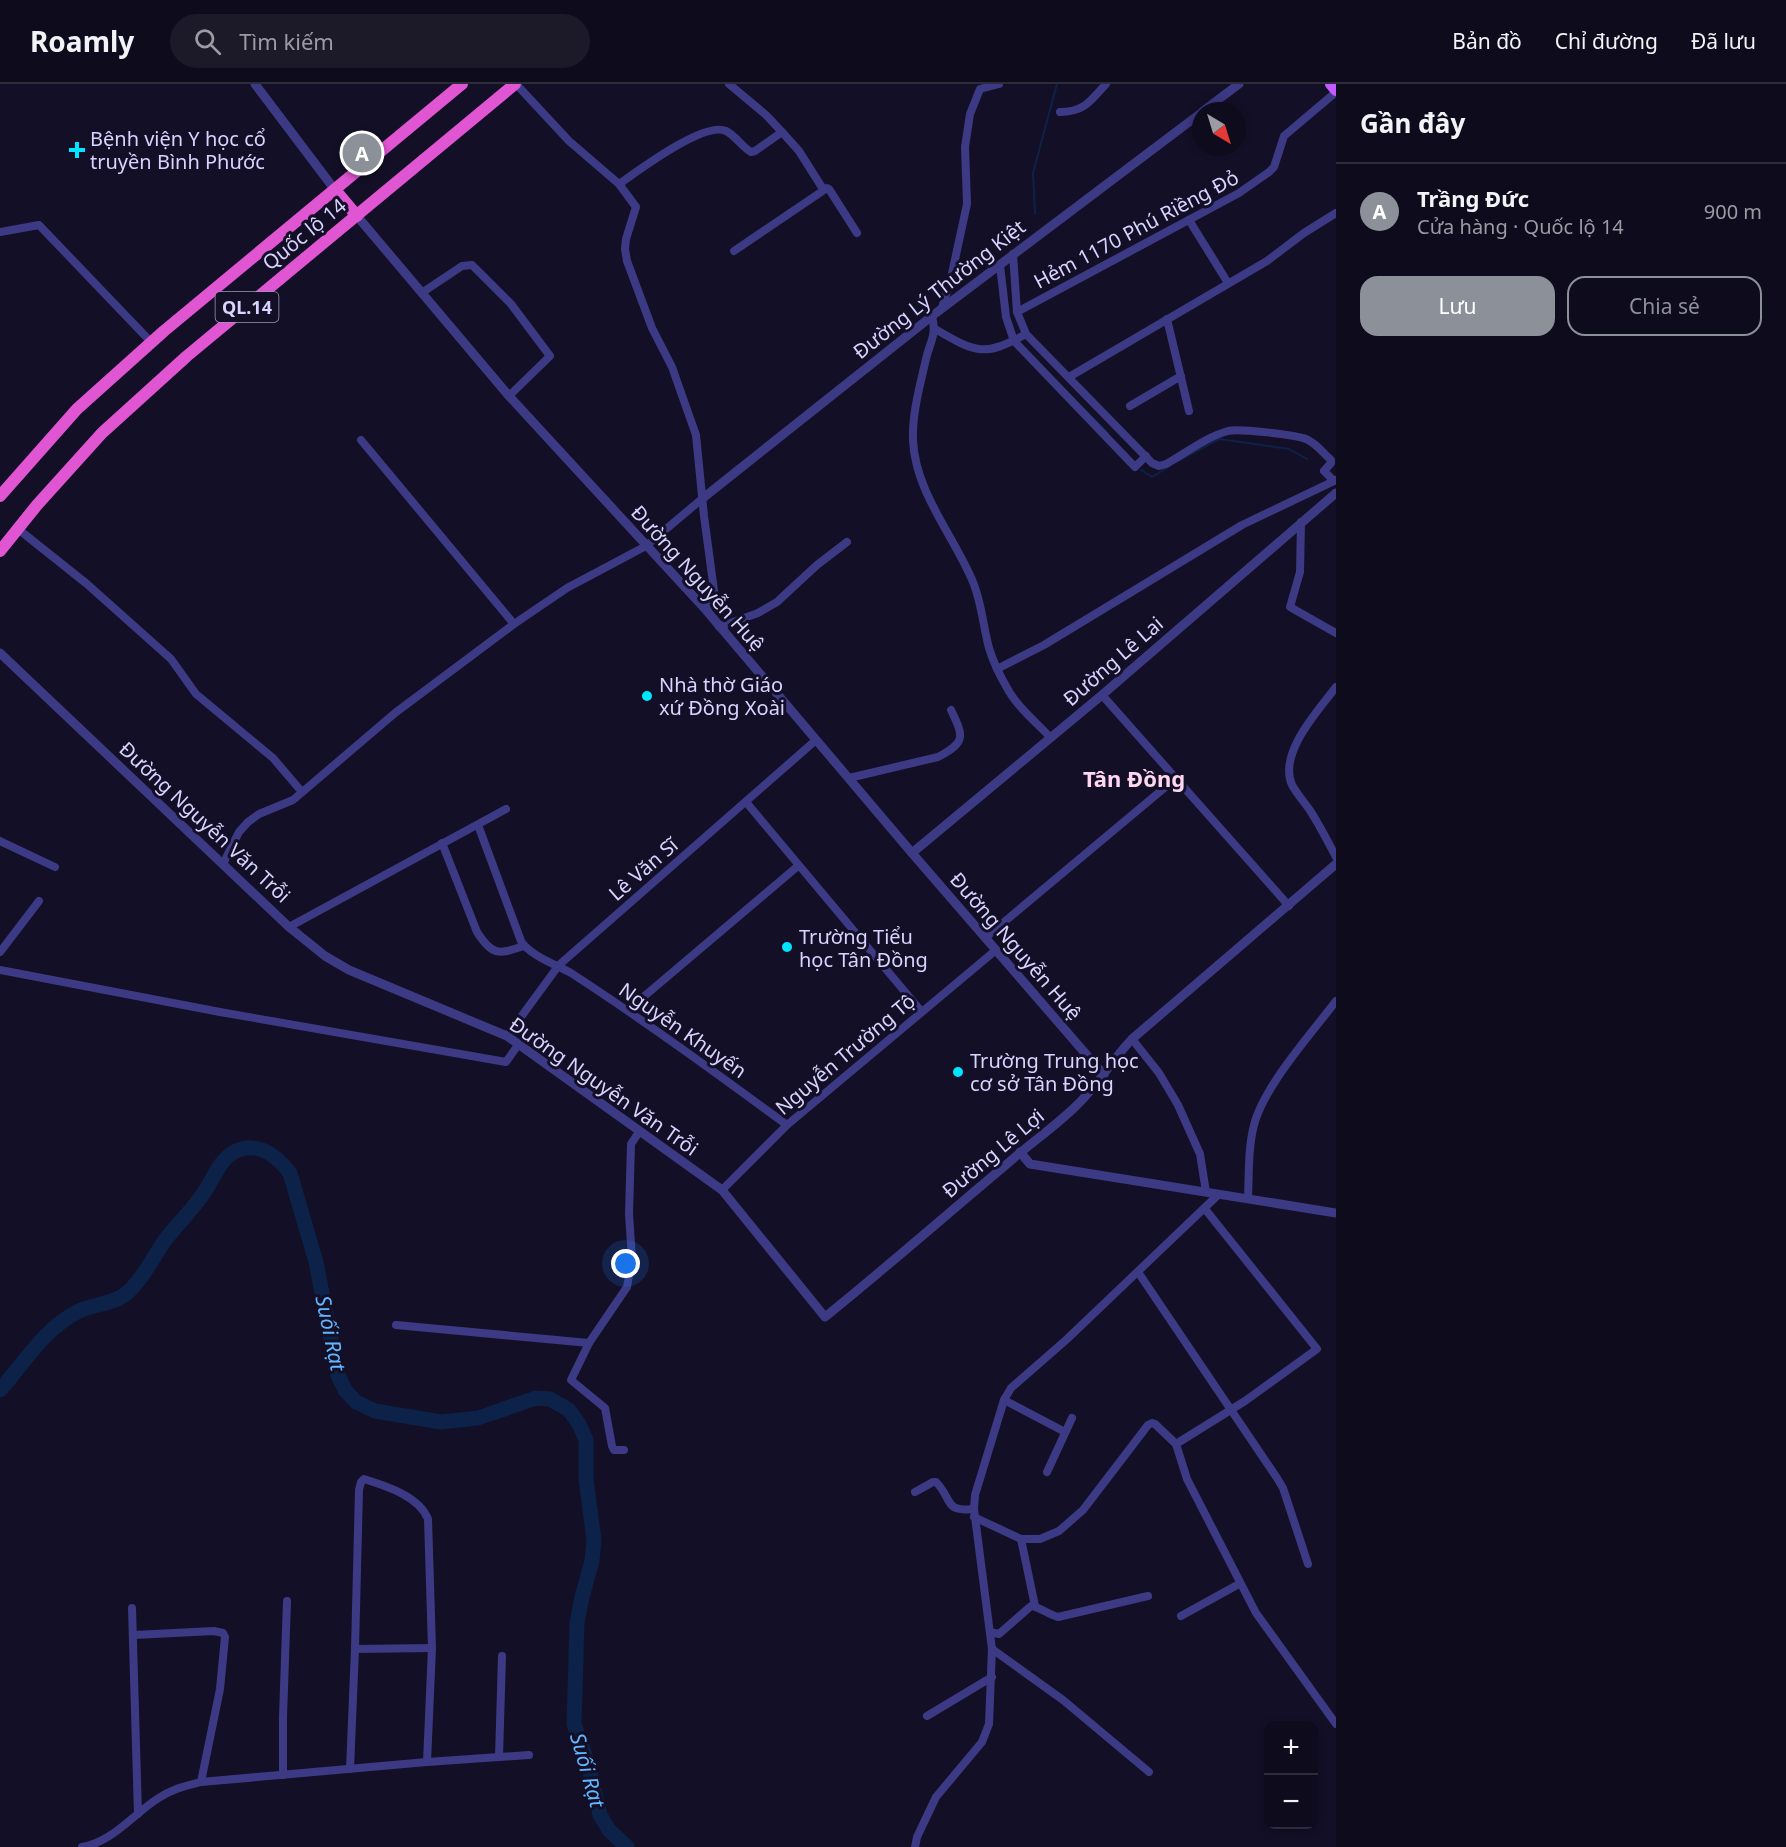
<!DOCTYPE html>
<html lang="vi">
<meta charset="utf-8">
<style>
:root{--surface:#0e0b1c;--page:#1c1929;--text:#f1f3f6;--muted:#9b9ba3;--line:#2e2b3b;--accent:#8c9099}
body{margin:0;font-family:"Noto Sans",sans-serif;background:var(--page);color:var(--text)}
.controls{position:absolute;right:18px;bottom:18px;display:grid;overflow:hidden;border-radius:12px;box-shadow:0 3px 9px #0003}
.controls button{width:54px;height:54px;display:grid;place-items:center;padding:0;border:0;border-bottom:2px solid var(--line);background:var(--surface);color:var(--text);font:30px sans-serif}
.compass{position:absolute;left:1192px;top:18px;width:54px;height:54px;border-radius:50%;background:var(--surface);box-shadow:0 3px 9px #0003;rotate:142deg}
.you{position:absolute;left:626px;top:1180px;width:21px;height:21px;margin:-15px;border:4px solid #fff;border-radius:50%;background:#1a73e8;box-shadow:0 0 0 9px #1a73e833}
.badge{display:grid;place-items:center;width:39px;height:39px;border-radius:50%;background:var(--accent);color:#fff;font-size:20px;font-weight:700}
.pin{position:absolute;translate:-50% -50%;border:3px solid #fff;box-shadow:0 2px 6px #0006}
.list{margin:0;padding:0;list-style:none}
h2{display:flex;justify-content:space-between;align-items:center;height:78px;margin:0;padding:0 24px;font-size:26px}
h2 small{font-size:20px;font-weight:400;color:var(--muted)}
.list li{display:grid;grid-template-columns:39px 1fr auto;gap:18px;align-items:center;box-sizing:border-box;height:96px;padding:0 24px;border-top:2px solid var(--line)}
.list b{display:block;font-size:22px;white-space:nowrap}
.list p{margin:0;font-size:20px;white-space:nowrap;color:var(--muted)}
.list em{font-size:20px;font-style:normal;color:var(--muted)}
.actions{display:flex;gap:12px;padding:18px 24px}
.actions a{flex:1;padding:14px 0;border:2px solid var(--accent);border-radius:18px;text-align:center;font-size:21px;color:var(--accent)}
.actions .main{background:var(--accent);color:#fff}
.icon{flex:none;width:33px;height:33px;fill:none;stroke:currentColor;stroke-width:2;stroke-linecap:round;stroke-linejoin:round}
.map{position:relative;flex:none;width:1336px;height:1763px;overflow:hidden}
header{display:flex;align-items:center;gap:36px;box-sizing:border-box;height:84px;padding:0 30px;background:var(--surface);border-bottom:2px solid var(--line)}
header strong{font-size:28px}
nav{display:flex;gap:33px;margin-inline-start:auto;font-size:21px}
.search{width:420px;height:54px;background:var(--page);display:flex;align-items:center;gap:15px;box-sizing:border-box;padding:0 21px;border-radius:33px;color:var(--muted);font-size:22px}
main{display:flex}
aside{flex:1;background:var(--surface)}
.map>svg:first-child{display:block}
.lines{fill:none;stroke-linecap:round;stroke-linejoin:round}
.stream{stroke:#0c2248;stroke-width:2}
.river{stroke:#0c2248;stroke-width:15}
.minor{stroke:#3d3a85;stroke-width:8}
.tertiary{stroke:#3d3a85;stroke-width:9}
.primary{stroke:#c25bff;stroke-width:12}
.trunk{stroke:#e055d1;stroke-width:12}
.poi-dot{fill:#00e5ff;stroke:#130f26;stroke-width:2}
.labels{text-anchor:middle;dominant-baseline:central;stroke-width:6;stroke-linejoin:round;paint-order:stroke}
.shield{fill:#130f26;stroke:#9e99be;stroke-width:1.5}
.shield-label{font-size:18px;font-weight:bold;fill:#d9d4ff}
.poi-label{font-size:20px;fill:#d9d4ff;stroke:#130f26;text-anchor:start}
.street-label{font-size:20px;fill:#d9d4ff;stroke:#130f26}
.water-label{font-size:21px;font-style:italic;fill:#62b6ff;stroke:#130f26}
.quarter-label{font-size:22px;font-weight:bold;fill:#ffd6f0;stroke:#130f26}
</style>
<header>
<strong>Roamly</strong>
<div class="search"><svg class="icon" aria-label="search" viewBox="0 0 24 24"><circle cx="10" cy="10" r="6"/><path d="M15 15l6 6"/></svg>Tìm kiếm</div>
<nav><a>Bản đồ</a><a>Chỉ đường</a><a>Đã lưu</a></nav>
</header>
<main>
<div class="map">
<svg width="1336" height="1763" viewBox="0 0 1336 1763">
<rect width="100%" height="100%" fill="#130f26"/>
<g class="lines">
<!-- stream -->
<g class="stream">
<polyline points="1035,130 1033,89 1057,0"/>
<polyline points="1082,323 1108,349"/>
<polyline points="1178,377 1219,355 1289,365 1307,375"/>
<polyline points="1141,386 1152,393 1170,382"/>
</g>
<!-- river -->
<path class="river" d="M0,1306c24,-27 44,-61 77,-78 17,-9 40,-7 54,-23 14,-14 23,-33 34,-49 12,-15 27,-30 38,-46 10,-14 17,-36 33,-43 22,-10 41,5 54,22l26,89 22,113 7,15 11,12 19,9 66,11 37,-4 58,-20 14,1 19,11 10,14 7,16v39l8,61 -2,21 -10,36 -5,26 -3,101 15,43 11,48 9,15 18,17"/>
<!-- minor -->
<g class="minor">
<polyline points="516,0 569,57 619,100"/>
<polyline points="729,0 766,31 782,48"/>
<path d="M1060,28c25,0 31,-12 46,-28"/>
<polyline points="1189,136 1228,199"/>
<polyline points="0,148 39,141 151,258"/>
<polyline points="734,167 827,104 829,105 857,149"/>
<path d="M1013,170l4,58 9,22 126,129 7,3 7,-2c20,-11 40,-27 62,-33 10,-3 68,4 78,8 10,4 17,14 25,21v3l-7,8 10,10"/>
<polyline points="1000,181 1006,233 1014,257 1135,383 1146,372"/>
<polyline points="423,208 462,182 472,181 511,220 550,272 509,312"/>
<polyline points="942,224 951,194 967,120 965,63 970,30 980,5 999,0"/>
<polyline points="1017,228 1239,109 1269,88 1274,83 1284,52 1336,8"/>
<path d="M932,232c5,20 -2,25 -6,43 -6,26 -14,55 -13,81 2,52 41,96 60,142 9,22 10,44 16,66 4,13 10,26 17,38 10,20 29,35 44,51"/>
<polyline points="1167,235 1189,327"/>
<path d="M935,245c40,23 48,29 91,5"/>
<polyline points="1069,293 1267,177 1304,149 1336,129"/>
<polyline points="1130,322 1181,292"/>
<polyline points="361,356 514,540"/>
<polyline points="1301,438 1300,488 1290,523 1336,549"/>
<polyline points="18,445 87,500 171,575 196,610 273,674 302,708"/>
<path d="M706,526l9,-12 -11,-82 -8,-81 -24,-68 -20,-39 -25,-67 -2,-12 1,-10 10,-32 -17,-23c19,-13 85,-63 107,-53 9,4 16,16 25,21l4,-1 27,-19 17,19 24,38"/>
<polyline points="719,543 758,529 777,518 817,481 847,458"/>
<polyline points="997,585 1044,561 1242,441 1336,396"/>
<path d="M1336,603c-18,24 -58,66 -44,98 5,9 13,18 19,27 9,14 17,30 25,45"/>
<polyline points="1102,611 1289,822"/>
<path d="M849,694l89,-21c28,-15 26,-20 13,-47"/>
<polyline points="746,718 921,927"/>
<path d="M478,741l43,116c8,14 36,24 50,32 74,48 145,100 216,152"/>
<polyline points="0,757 55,783"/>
<path d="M442,759l35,89c16,25 22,22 47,14"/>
<polyline points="223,780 239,748 248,738 259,730 293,716 395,629 514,540 567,504 646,462 703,414"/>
<polyline points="289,843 506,725"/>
<polyline points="985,854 1175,695"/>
<polyline points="0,868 39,817"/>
<polyline points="0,886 220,928 506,978 518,961"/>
<polyline points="628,926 798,782"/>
<polyline points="507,952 559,881 816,656"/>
<polyline points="1132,955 1159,989 1178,1021 1200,1070 1206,1108"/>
<polyline points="722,1106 787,1041 996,866"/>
<path d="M1248,1115c1,-25 0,-51 6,-74 10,-39 57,-91 82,-124"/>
<polyline points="1205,1125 1317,1265 1245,1317 1176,1360 1187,1395 1256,1529 1336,1640"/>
<polyline points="1138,1188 1277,1394 1283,1404 1308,1480"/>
<polyline points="396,1241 589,1259"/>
<polyline points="1004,1316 1065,1348"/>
<polyline points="624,1366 614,1366 612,1362 605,1324 571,1296 589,1259 627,1203 632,1175 629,1130 631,1060 639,1048"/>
<polyline points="1047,1388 1072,1334"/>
<path d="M915,1408l18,-10h3c17,17 7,30 38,27"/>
<polyline points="974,1433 1021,1455 1040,1455 1059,1447 1083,1426 1148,1341 1152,1339 1155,1340 1176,1360"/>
<polyline points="1021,1455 1035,1522"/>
<polyline points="132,1524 138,1730"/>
<polyline points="1181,1532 1239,1500"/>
<path d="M990,1548l9,2 32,-28c7,0 18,9 27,11l90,-21"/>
<polyline points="134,1551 214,1547 223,1549 225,1553 220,1605 201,1698"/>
<polyline points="355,1565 432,1564"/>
<polyline points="992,1565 1063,1616 1149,1688"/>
<polyline points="927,1632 992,1593"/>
<polyline points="499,1673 502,1572"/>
<path d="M350,1685l5,-120 4,-159 2,-8 3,-3c22,7 55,17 64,40l4,129 -5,114"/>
<polyline points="283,1691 283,1633 287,1517"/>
<path d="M82,1763c29,-4 52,-33 75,-48 14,-10 29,-13 44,-17l226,-20 102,-7"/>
<polyline points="915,1763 917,1753 936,1713 982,1658 989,1640 992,1565 974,1425 975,1411 1004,1316 1011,1304 1066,1256 1218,1111"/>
</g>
<!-- tertiary -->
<g class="tertiary">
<polyline points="255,0 335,106"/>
<polyline points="1203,27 1239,0"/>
<polyline points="357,132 509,312 706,526 912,769 1104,991"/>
<polyline points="703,414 932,232 1201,29"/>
<path d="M0,569l289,274 36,29 24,14 158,66 215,154 103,127c62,-50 121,-102 182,-153 22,-20 48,-37 70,-59 21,-20 35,-45 55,-66l204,-175"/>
<polyline points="912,769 1102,611 1336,409"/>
<polyline points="1020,1068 1030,1080 1336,1129"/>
</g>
<!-- primary -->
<polyline class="primary" points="1331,0 1336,6"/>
<!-- trunk -->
<g class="trunk">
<polyline points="335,106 357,132"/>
<polyline points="0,412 77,325 164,247 462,0"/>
<polyline points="0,467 37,421 102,349 187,272 515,0"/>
</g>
</g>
<!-- markers -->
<g class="poi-dot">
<path d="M74 57h6v6h6v6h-6v6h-6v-6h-6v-6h6z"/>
<circle cx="647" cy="612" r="6"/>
<circle cx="787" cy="863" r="6"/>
<circle cx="958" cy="988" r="6"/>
</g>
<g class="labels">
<!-- shield labels -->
<rect class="shield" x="215.5" y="208" width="63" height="30" rx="4.5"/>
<g class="shield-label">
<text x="247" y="223">QL.14</text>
</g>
<!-- poi labels -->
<g class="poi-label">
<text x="90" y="54">Bệnh viện Y học cổ<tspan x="90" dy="23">truyền Bình Phước</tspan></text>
<text x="659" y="600">Nhà thờ Giáo<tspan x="659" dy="23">xứ Đồng Xoài</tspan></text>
<text x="799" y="852">Trường Tiểu<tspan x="799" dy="23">học Tân Đồng</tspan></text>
<text x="970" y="976">Trường Trung học<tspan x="970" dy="23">cơ sở Tân Đồng</tspan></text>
</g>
<!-- street labels -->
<g class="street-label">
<text transform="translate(1136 145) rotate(-28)">Hẻm 1170 Phú Riềng Đỏ</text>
<text transform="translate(304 150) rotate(-39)">Quốc lộ 14</text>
<text transform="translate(939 205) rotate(-38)">Đường Lý Thường Kiệt</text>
<text transform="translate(698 494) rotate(48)">Đường Nguyễn Huệ</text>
<text transform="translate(1113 577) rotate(-41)">Đường Lê Lai</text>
<text transform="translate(205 738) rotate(43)">Đường Nguyễn Văn Trỗi</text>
<text transform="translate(643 785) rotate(-41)">Lê Văn Sĩ</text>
<text transform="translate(1016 862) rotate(49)">Đường Nguyễn Huệ</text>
<text transform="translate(683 946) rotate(35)">Nguyễn Khuyến</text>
<text transform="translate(845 970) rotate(-40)">Nguyễn Trường Tộ</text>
<text transform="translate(604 1002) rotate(35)">Đường Nguyễn Văn Trỗi</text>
<text transform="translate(993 1069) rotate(-40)">Đường Lê Lợi</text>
</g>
<!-- water labels -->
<g class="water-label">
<text transform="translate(331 1249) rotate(78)">Suối Rạt</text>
<text transform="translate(588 1686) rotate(74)">Suối Rạt</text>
</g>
<!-- quarter labels -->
<g class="quarter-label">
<text x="1134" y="694">Tân Đồng</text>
</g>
</g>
</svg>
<div class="controls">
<button>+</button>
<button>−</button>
</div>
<svg class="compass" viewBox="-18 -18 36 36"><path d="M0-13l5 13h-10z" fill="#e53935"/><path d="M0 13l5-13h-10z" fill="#9b9ba3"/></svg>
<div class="you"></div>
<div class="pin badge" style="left:362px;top:69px">A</div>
</div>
<aside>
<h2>Gần đây<small></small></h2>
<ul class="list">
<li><span class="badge">A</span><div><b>Trầng Đức</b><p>Cửa hàng · Quốc lộ 14</p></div><em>900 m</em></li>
</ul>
<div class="actions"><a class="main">Lưu</a><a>Chia sẻ</a></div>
</aside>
</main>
